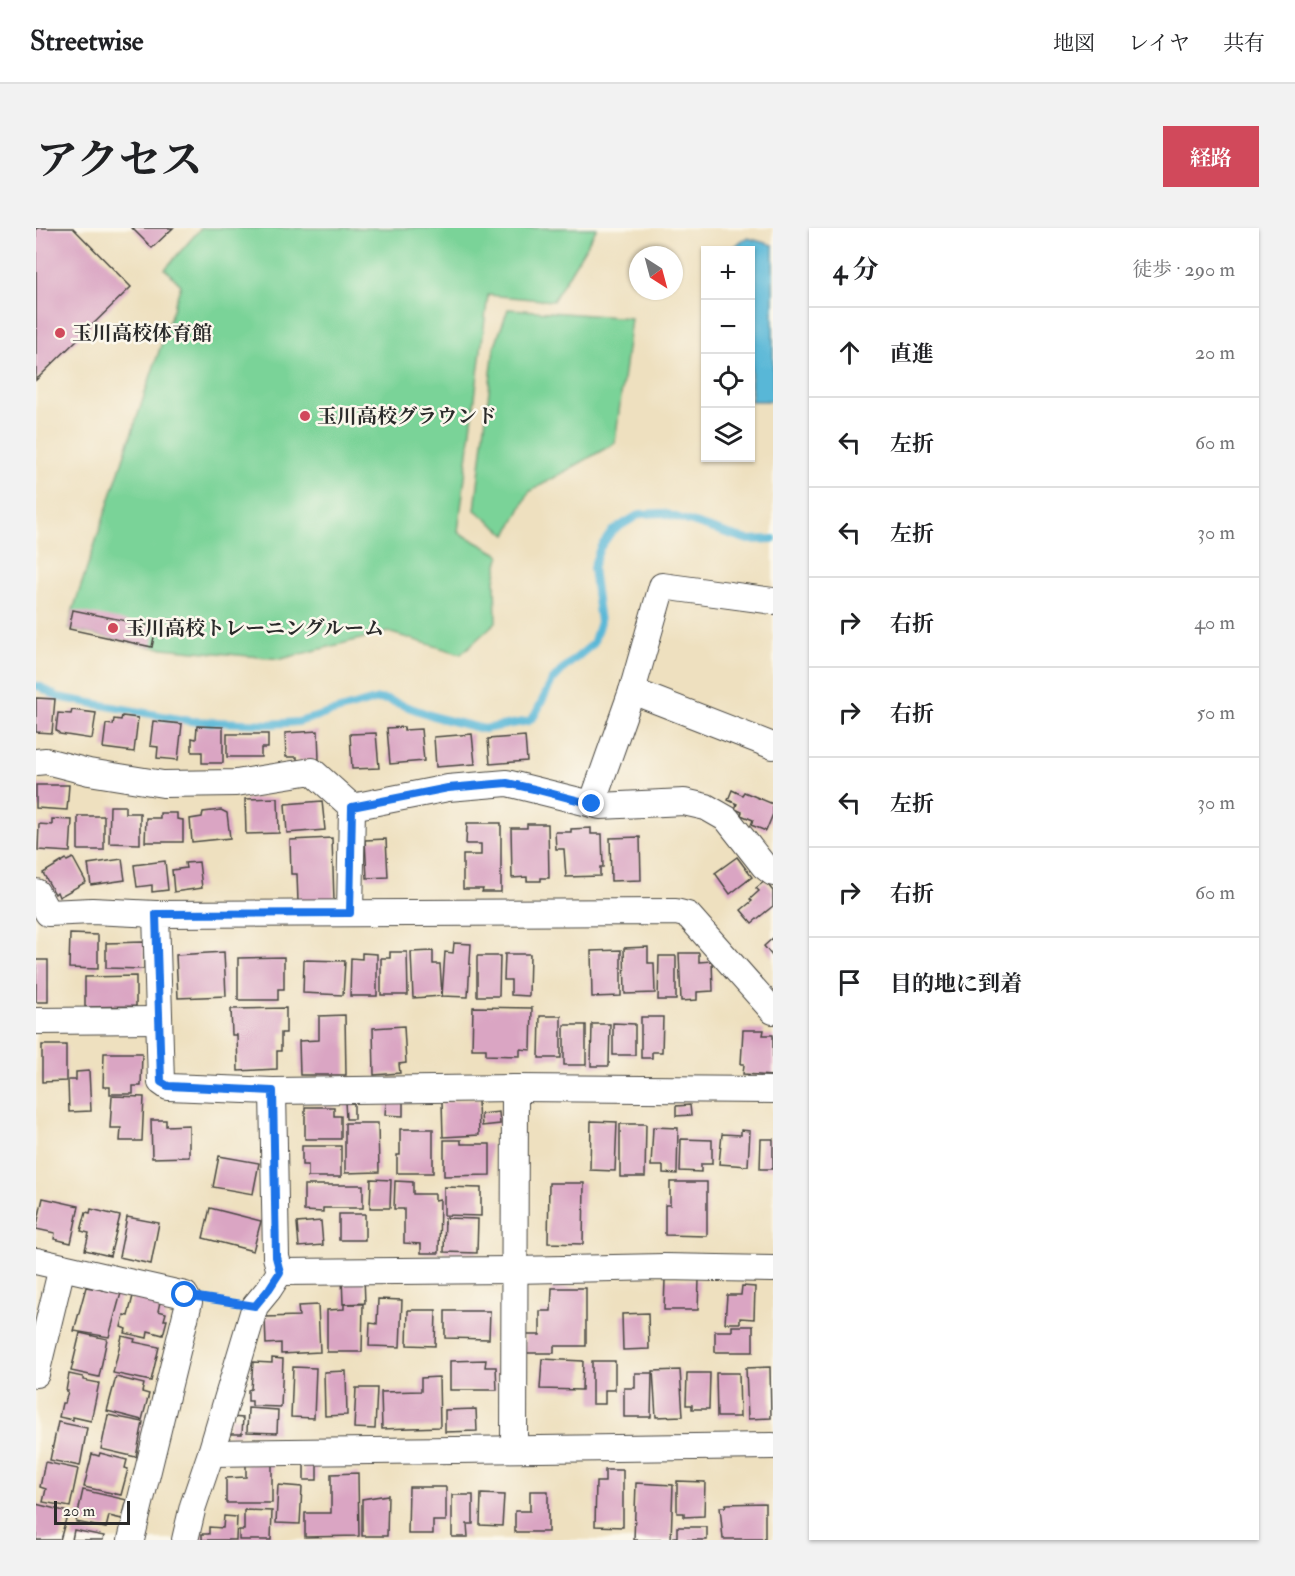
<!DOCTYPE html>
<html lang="ja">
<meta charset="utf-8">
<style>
:root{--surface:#fff;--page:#f2f2f2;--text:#202124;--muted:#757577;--line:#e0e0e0;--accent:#d1495b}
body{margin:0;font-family:"IM FELL Double Pica","Noto Serif JP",serif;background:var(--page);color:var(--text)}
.controls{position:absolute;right:18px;top:18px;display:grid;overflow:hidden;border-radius:0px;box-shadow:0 2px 4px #0004}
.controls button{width:54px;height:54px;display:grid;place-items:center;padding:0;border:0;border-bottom:2px solid var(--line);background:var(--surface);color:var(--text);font:30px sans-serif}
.compass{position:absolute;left:593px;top:18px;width:54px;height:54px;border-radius:50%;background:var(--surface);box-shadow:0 2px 4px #0004;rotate:144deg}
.scale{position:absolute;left:18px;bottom:15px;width:76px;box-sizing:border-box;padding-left:6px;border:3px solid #2b2b2b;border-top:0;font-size:16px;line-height:21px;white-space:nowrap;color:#2b2b2b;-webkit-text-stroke:4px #fbf7ec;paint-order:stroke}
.stop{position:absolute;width:18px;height:18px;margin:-14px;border:4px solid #1a73e8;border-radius:50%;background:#fff}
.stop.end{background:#1a73e8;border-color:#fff;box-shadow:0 2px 6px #0008}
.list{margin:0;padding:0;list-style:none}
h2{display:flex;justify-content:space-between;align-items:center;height:78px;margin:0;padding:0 24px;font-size:26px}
h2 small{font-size:20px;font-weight:400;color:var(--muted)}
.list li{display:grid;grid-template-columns:39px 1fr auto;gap:18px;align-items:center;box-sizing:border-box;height:90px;padding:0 24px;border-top:2px solid var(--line)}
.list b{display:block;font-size:22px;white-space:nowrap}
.list em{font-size:20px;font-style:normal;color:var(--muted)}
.icon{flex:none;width:33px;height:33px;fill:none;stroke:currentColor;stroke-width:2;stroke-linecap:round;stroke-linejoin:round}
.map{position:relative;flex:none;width:737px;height:1312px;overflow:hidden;border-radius:0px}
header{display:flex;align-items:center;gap:36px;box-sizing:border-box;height:84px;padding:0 30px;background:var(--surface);border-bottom:2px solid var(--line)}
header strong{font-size:28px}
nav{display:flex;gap:33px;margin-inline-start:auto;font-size:21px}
.intro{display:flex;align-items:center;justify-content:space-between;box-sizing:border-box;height:144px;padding:0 36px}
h1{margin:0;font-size:42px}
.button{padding:15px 27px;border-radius:0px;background:var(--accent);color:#fff;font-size:21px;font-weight:700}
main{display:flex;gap:36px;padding:0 36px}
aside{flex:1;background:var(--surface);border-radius:0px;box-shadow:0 2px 4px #0004}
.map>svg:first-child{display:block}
.green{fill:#7ad398;stroke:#527f62;stroke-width:1.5}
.water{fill:#59b7d7;stroke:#427181;stroke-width:1.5}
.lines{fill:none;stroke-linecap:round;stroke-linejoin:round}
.stream{stroke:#59b7d7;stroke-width:8}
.building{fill:#daa5c3}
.street-casing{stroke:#484641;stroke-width:28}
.path{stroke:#484641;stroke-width:4;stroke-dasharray:1.5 4.5;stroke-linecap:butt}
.street{stroke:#fff;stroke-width:26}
.route{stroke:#1a73e8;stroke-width:8}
.poi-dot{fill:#d1495b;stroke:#fbf7ec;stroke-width:2}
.labels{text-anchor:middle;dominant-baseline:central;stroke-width:5;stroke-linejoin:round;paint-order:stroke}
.poi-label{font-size:20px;font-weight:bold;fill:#2b2b2b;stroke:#fbf7ec;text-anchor:start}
</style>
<header>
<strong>Streetwise</strong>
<nav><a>地図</a><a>レイヤ</a><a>共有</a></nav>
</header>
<div class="intro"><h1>アクセス</h1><a class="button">経路</a></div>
<main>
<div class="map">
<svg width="737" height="1312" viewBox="0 0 737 1312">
<rect width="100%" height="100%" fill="#fbf7ec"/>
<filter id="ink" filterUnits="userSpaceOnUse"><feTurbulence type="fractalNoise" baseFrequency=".0167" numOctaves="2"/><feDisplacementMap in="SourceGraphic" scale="12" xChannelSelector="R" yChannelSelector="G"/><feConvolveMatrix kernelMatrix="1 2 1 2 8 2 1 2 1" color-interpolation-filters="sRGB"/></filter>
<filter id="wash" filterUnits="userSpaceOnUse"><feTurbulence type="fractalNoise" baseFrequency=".008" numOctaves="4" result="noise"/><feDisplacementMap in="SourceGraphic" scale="24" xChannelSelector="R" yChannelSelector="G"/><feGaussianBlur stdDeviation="1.35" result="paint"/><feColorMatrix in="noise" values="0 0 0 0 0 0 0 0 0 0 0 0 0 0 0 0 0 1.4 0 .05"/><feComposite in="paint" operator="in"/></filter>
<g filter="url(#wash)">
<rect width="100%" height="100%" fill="#eee0bf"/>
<!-- green -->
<g class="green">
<polygon points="165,0 561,0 517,73 452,67 422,304 464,327 459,352 460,394 425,426 352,404 245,431 116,419 33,401 37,382 145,57 129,41"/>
<polygon points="472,81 595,90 579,215 493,264 471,307 439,282 458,120"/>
</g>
<!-- water -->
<polygon class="water" points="712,10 737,17 737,173 715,173 714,22 697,22 697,19 708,11"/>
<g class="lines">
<!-- stream -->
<polyline class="stream" points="0,458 3,458 22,469 154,493 233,496 262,494 342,471 352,472 403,490 448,501 493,493 499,487 516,453 527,441 557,416 564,394 557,340 564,320 576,303 604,286 627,285 712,312 737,311"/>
</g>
<g id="blocks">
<!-- building -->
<g class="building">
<polygon points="0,0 37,0 95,59 0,152"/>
<polygon points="96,0 137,0 116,20"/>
<polygon points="37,382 120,399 116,419 33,401"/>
<polygon points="0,470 19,471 16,505 0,504"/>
<polygon points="36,482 60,485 56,511 24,506 20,502 22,485 35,486"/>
<polygon points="86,488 102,490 98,524 67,520 70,496 77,497 78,491 85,492"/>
<polygon points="117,493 146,496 142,532 121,530 122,519 114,518"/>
<polygon points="161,498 187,499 187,535 166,535 166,524 156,524 156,510 160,511"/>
<polygon points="368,499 368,502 385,501 388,533 354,536 351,500"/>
<polygon points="282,503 283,532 261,533 261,529 250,529 249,505"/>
<polygon points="340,505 343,540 316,541 314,506"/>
<polygon points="191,506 232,506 232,520 225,520 225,529 191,529"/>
<polygon points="436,506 439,536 400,539 398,509"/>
<polygon points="489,508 491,533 454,536 452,511"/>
<polygon points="0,557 33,557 31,582 0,580"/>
<polygon points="696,562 706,567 708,564 737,576 737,586 730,603 715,597 717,592 705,587 706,584 699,581 701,576 692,572"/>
<polygon points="242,570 243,605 210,606 209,571"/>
<polygon points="286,573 289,602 251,605 249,576"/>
<polygon points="74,578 89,578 89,585 104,585 104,616 73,615"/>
<polygon points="185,582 191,585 194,610 156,614 154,591 166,589 167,584"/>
<polygon points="124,585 141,585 141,591 147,592 147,614 109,614 110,590 124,590"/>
<rect x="42" y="588" width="26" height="34"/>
<polygon points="16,591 36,592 34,624 2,622 3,596 16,597"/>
<polygon points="431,595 465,595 465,664 446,664 447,661 427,661 427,627 445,627 445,616 430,616"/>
<polygon points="491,596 512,596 513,650 505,650 505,653 491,653 491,649 476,650 475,600 491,600"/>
<polygon points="555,600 555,606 566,606 567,639 564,639 564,648 530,649 528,621 520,621 519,604 535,604 535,601"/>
<polygon points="604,609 605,652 575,653 574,610"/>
<polygon points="296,610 298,673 262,674 261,646 255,646 254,612"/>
<polygon points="350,611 352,649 331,650 329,612"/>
<polygon points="701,629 716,649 694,666 679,645"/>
<polygon points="37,630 50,654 23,669 21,664 19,666 7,645 30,631 31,633"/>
<polygon points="86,631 89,652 55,657 52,636"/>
<polygon points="129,633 132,662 116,664 116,657 101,659 98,637"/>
<polygon points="163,634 166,660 138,664 136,642 150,640 149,635"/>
<polygon points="729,653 737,663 737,678 716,695 705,682 716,673 714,671 723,663 720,660"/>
<polygon points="34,706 62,707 62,741 33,740"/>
<polygon points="737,710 737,729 728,718"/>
<polygon points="108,714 108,741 70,740 70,715"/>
<polygon points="418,715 435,716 432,769 406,768 409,724 417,725"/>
<polygon points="612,719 612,735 618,735 619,765 589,766 588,720"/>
<polygon points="585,722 585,768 556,769 555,723"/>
<polygon points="397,723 397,736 404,736 406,768 377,770 375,724"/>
<polygon points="188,724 190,768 142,770 140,727"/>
<polygon points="354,724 371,724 372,767 345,767 345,730 354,730"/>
<polygon points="326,725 341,726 341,768 314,768 315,730 326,731"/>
<polygon points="643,725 663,725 663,734 676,733 677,763 661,764 661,772 645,773"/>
<polygon points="469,726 494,726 493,768 475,767 475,752 468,752"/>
<polygon points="441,728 464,728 463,768 441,768"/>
<polygon points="623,728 640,728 640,772 622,772"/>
<polygon points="248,729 248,761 242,761 242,772 202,772 202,730"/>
<rect x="0" y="732" width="12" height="42"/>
<polygon points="268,732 309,733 307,767 267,765"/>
<polygon points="100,748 100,778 49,779 49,749"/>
<polygon points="437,779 496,780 495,822 484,821 484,828 450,827 450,821 436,821"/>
<polygon points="250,780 250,805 245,805 245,823 241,823 241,841 202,843 201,807 196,807 195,781"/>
<polygon points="309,787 310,847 264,847 263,813 283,812 283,788"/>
<polygon points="504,788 525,788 525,830 503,830"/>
<polygon points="605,789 627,789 626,824 616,824 616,830 605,830"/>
<polygon points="577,795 599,796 599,827 577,827"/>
<polygon points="556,796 574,796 573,838 555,838"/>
<rect x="528" y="797" width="22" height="40"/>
<polygon points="368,798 370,835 363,836 364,845 338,847 337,800"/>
<polygon points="707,802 728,802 727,807 737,807 737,848 707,846 708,836 705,836"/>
<polygon points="6,817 30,817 30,853 6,854"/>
<polygon points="68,825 106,825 105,858 97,858 97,866 74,866 74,859 67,859"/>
<polygon points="53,843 55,883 33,884 32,852 40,852 40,844"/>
<polygon points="76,868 108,869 106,913 84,913 85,900 74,900"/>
<polygon points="442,872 443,907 407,909 406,874"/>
<polygon points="309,874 318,874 318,891 310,891"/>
<polygon points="350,874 367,874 367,888 349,887"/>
<polygon points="654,877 655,887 640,888 640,878"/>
<polygon points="269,879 298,879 298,888 305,888 305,911 269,911"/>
<polygon points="463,884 464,896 446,898 445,886"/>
<polygon points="115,892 130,892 130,898 153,897 153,929 116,930"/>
<polygon points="555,893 581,894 579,943 554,942"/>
<polygon points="309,895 342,895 343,944 309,945"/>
<polygon points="584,896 610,896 609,949 584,949"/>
<polygon points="617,899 642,900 641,946 627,945 627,938 615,938"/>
<polygon points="364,901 397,901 397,945 361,945 361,927 364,927"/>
<polygon points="705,902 714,903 712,938 683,936 686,906 705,907"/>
<polygon points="645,911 676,912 676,936 665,936 665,944 644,943"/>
<polygon points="725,911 737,911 737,941 724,941"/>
<polygon points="408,912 425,912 425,916 454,916 454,947 408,948"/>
<polygon points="266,918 305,918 305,949 272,949 272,937 266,937"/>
<polygon points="183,928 223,935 217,966 177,959"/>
<polygon points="335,951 355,952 354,980 334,980"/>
<polygon points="359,953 377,954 377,966 399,966 399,972 404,971 403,1025 385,1025 385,1016 368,1015 368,981 358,981"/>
<polygon points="634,954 671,954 671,1008 629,1007 629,977 634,977"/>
<polygon points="513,955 548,955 547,1016 512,1015"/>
<polygon points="268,957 327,957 327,980 287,980 287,984 268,983"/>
<polygon points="408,959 445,960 445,988 408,987"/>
<polygon points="7,970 43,978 35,1015 18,1011 19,1005 0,1001"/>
<polygon points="174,980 225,993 217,1023 167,1010"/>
<polygon points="55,981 84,988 74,1028 49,1022 53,1005 45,1003 50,984 54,985"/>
<rect x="303" y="986" width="26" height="26"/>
<polygon points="91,989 123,995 115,1036 83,1029"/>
<polygon points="409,990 442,991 441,1025 408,1024"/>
<polygon points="285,993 287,1017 263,1019 261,995"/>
<polygon points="328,1048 329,1075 307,1076 306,1049"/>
<polygon points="629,1051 663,1052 662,1082 628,1082"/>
<polygon points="706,1058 719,1059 718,1091 704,1090 704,1095 689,1095 691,1067 705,1067"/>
<polygon points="50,1059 85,1065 73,1109 38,1103"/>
<polygon points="516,1060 550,1060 550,1118 518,1118 518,1125 489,1125 489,1107 504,1107 504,1083 515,1083"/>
<polygon points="97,1068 124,1074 122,1083 130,1085 128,1092 131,1092 127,1107 112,1103 111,1110 89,1105 90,1101 85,1099 88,1087 92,1088"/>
<polygon points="342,1071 366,1072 364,1119 333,1118 334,1095 341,1096"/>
<polygon points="308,1076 327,1076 326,1124 291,1124 291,1082 308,1081"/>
<polygon points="282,1077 284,1124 245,1126 245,1115 230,1116 229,1089 263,1088 262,1078"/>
<polygon points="372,1082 400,1082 399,1118 371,1117"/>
<polygon points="409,1083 454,1083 453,1111 409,1110"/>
<polygon points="612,1085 613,1121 587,1122 586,1086"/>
<polygon points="696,1098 717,1098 717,1124 679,1124 679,1103 696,1103"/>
<polygon points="44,1105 71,1111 63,1149 35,1143"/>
<polygon points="86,1108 99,1111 98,1114 123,1119 115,1153 77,1145"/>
<polygon points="236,1130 247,1131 245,1179 216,1178 216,1173 212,1173 212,1162 215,1161 217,1134 236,1135"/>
<polygon points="506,1131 547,1133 546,1162 504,1161"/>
<polygon points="450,1132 449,1139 460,1139 461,1162 414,1162 414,1133"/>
<polygon points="556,1133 579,1133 579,1162 569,1162 569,1176 556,1176"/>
<polygon points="257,1139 280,1140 278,1190 255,1189"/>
<polygon points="734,1139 735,1190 712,1191 710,1140"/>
<polygon points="644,1142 647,1188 620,1189 617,1143"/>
<polygon points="310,1143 311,1187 289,1188 288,1144"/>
<polygon points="599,1145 616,1145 615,1189 588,1189 588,1160 599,1160"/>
<polygon points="651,1145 674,1145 673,1181 656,1181 656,1177 650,1177"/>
<polygon points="680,1145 703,1145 704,1189 681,1189"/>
<polygon points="33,1146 47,1149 47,1152 63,1155 55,1193 37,1189 37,1192 23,1189 26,1175 29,1175 32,1163 30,1163"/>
<polygon points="80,1149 108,1156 106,1164 113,1166 106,1192 71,1183"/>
<polygon points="403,1149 404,1199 346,1201 345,1164 385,1163 385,1150"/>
<polygon points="320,1160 341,1160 339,1201 318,1200"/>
<polygon points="212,1180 242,1182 241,1205 211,1204"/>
<polygon points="440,1181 441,1203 409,1204 409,1182"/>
<polygon points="72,1187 107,1194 100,1229 65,1221"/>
<polygon points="194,1189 207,1190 206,1206 193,1206"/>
<polygon points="22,1194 51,1200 44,1238 14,1232"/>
<polygon points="64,1225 91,1232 89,1240 92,1241 85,1267 48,1259 56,1226 63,1228"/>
<rect x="268" y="1231" width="13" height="21"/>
<polygon points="9,1234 42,1241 34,1279 7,1274 10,1261 4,1259"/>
<polygon points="236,1235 236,1275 190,1275 190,1250 210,1249 210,1236"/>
<polygon points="569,1242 587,1242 587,1299 559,1298 560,1254 569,1254"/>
<polygon points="322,1245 323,1308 269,1309 269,1285 295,1285 295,1246"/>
<polygon points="641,1253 669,1254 668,1288 648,1289 648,1285 641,1285"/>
<polygon points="600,1255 637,1257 635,1312 598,1312"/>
<polygon points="242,1257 266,1259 264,1296 240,1295"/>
<polygon points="373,1259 410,1259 410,1293 397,1293 397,1306 372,1306"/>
<polygon points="47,1262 91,1272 86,1291 73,1288 70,1300 40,1294"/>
<polygon points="494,1263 512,1263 512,1304 479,1304 479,1283 494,1283"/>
<polygon points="445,1266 468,1267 466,1298 444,1297"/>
<polygon points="352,1267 351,1308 326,1308 326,1271"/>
<polygon points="416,1267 437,1267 437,1296 431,1296 432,1309 416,1309"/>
<polygon points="729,1275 729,1311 687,1311 684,1279 689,1279 690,1276"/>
<polygon points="0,1276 32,1284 24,1312 0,1312"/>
<polygon points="208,1282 236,1283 235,1312 203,1312 203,1302 208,1302"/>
<polygon points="188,1288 201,1289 200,1312 166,1312 166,1306 173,1306 173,1299 187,1300"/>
<polygon points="641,1299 671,1299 671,1312 638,1312 638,1309 641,1309"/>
<polygon points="38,1302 68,1308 67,1312 36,1312"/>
</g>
</g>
</g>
<g filter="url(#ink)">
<use href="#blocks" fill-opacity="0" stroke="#484641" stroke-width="1.5"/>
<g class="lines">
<defs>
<g id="street">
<polyline points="596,463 737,518"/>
<polyline points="0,534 10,533 53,544 127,556 200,555 276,543 316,579 314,685"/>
<polyline points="556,576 596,463 626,358 737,373"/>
<polyline points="316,579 412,560 471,555 564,578 648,574 670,579 691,591 728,638 737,645"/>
<polyline points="0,664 12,685 56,683 120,686"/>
<polyline points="737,783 652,687 640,684 120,686 125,854 132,859 237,863 479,860 737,862"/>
<polyline points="0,793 123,792"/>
<polyline points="0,1033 149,1067 153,1074 95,1312"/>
<polyline points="244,1044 477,1042 628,1039 737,1041"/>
<polyline points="0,1146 26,1039"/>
<polyline points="478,1220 479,860"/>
<polyline points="175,1225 737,1218"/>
<polyline points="149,1312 157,1278 175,1225 219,1078 233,1061 244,1044 240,1029 237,863"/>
</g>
</defs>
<!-- street casing -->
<use href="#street" class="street-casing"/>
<!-- path -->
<polyline class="path" points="176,1072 196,1075"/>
<!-- street -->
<use href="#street" class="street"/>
</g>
</g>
<g class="lines" filter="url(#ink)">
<!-- route -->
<polyline class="route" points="149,1067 219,1078 233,1061 244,1044 240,1029 237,863 132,858 125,854 120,686 314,685 316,579 412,560 471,555 498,561 556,576"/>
</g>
<!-- markers -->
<g class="poi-dot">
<circle cx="24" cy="105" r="6"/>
<circle cx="269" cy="188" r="6"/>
<circle cx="77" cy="400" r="6"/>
</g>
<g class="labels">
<!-- poi labels -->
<g class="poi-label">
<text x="36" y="105">玉川高校体育館</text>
<text x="281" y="188">玉川高校グラウンド</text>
<text x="89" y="400">玉川高校トレーニングルーム</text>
</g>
</g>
</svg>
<div class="controls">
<button>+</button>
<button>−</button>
<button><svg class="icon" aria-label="locate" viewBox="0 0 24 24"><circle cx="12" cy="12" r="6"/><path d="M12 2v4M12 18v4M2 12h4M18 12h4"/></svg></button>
<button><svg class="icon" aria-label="layers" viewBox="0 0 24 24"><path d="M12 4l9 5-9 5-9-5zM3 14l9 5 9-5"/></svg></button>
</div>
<svg class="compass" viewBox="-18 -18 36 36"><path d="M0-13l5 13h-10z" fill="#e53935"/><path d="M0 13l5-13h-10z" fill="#757577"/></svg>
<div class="scale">20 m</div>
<div class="stop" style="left:149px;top:1067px"></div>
<div class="stop end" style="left:556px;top:576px"></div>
</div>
<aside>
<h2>4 分<small>徒歩 · 290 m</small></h2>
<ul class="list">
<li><svg class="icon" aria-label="ahead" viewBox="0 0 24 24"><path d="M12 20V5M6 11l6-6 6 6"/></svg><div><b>直進</b></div><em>20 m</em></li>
<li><svg class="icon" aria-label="left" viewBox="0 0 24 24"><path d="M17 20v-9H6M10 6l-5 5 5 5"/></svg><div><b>左折</b></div><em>60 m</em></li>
<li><svg class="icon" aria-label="left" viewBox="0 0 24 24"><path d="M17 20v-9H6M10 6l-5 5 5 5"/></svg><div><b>左折</b></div><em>30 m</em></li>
<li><svg class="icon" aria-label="right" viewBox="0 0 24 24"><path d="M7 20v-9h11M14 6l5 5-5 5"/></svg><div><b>右折</b></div><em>40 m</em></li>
<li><svg class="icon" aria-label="right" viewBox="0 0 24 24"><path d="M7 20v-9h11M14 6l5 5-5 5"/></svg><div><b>右折</b></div><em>50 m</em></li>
<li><svg class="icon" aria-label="left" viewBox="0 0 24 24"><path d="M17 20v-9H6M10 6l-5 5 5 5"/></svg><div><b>左折</b></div><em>30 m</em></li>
<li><svg class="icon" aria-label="right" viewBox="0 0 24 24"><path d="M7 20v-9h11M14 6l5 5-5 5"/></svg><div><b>右折</b></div><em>60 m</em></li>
<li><svg class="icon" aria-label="arrive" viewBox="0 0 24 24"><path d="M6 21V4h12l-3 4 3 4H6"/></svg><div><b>目的地に到着</b></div></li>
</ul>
</aside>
</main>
